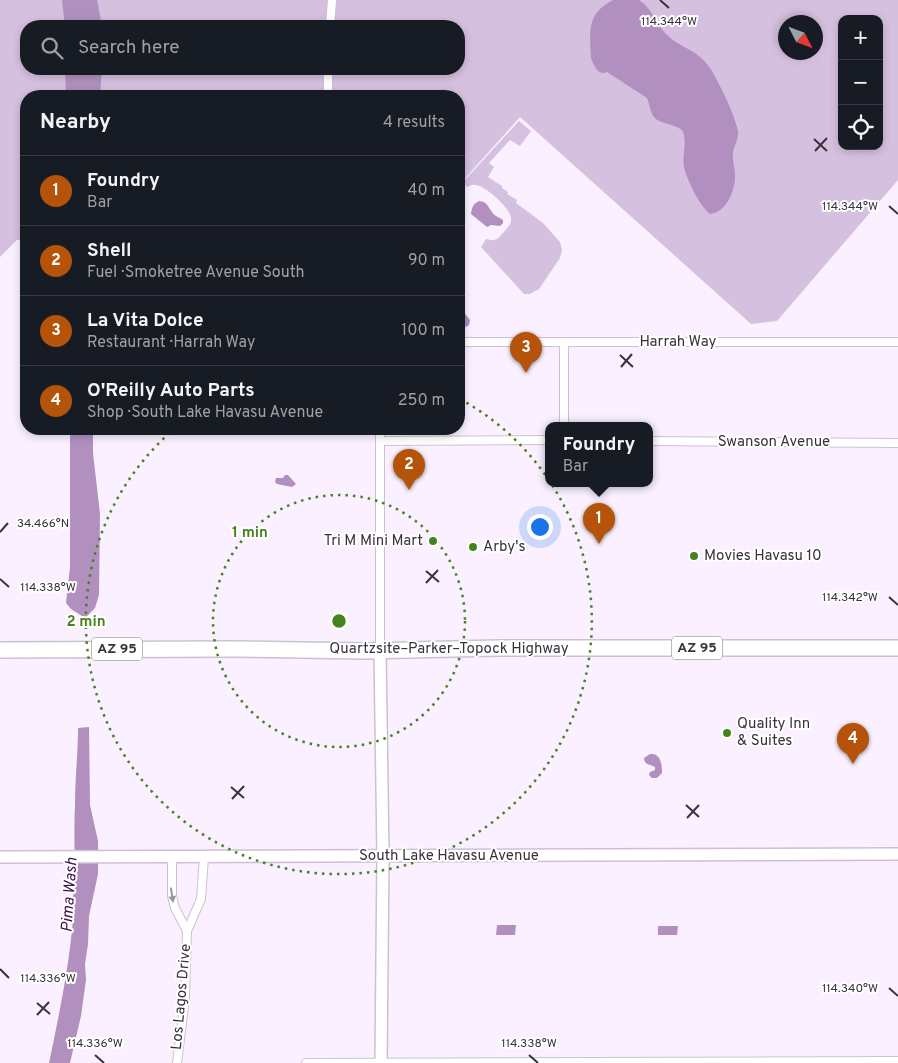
<!DOCTYPE html>
<meta charset="utf-8">
<style>
:root{--surface:#171b24;--page:#20242c;--text:#f1f3f6;--muted:#9ea1a6;--line:#363941;--accent:#b45309}
body{margin:0;font-family:Overpass,sans-serif;background:var(--page);color:var(--text)}
.controls{position:absolute;right:15px;top:15px;display:grid;overflow:hidden;border-radius:10px;box-shadow:0 2px 8px #0003}
.controls button{width:45px;height:45px;display:grid;place-items:center;padding:0;border:0;border-bottom:1px solid var(--line);background:var(--surface);color:var(--text);font:25px sans-serif}
.compass{position:absolute;left:778px;top:15px;width:45px;height:45px;border-radius:50%;background:var(--surface);box-shadow:0 2px 8px #0003;rotate:132deg}
.you{position:absolute;left:539px;top:526px;width:18px;height:18px;margin:-12px;border:4px solid #fff;border-radius:50%;background:#1a73e8;box-shadow:0 0 0 8px #1a73e833}
.badge{display:grid;place-items:center;width:32px;height:32px;border-radius:50%;background:var(--accent);color:#fff;font-size:16px;font-weight:700}
.pin{position:absolute;translate:-50% -41px;filter:drop-shadow(0 1px 2px #0008)}
.pin::after{content:'';position:absolute;top:26px;width:18px;height:15px;background:inherit;clip-path:polygon(0 0,100% 0,50% 100%)}
.popup{position:absolute;left:545px;top:422px;width:108px;height:65px;box-sizing:border-box;display:grid;place-content:center;border-radius:10px;background:var(--surface);filter:drop-shadow(0 1px 4px #0005);font-size:16px;white-space:nowrap;color:var(--muted)}
.popup b{font-size:19px;color:var(--text)}
.popup::after{content:'';position:absolute;left:50%;top:100%;margin-left:-10px;border:10px solid transparent;border-top-color:var(--surface)}
.list{margin:0;padding:0;list-style:none}
h2{display:flex;justify-content:space-between;align-items:center;height:65px;margin:0;padding:0 20px;font-size:21px}
h2 small{font-size:16px;font-weight:400;color:var(--muted)}
.list li{display:grid;grid-template-columns:32px 1fr auto;gap:15px;align-items:center;box-sizing:border-box;height:70px;padding:0 20px;border-top:1px solid var(--line)}
.list b{display:block;font-size:19px;white-space:nowrap}
.list p{margin:0;font-size:16px;white-space:nowrap;color:var(--muted)}
.list em{font-size:16px;font-style:normal;color:var(--muted)}
.icon{flex:none;width:28px;height:28px;fill:none;stroke:currentColor;stroke-width:2;stroke-linecap:round;stroke-linejoin:round}
.map{position:relative;flex:none;width:898px;height:1063px;overflow:hidden}
.search{position:absolute;background:var(--surface);box-shadow:0 2px 8px #0003;left:20px;top:20px;width:445px;height:55px;display:flex;align-items:center;gap:12px;box-sizing:border-box;padding:0 18px;border-radius:20px;color:var(--muted);font-size:19px}
.panel{position:absolute;background:var(--surface);box-shadow:0 2px 8px #0003;left:20px;top:90px;width:445px;height:345px;border-radius:20px}
.map>svg:first-child{display:block}
.green{fill:#d6c0e0;fill-rule:evenodd}
.water{fill:#b190bf}
.lines{fill:none;stroke-linecap:round;stroke-linejoin:round}
.street-casing{stroke:#cdc0d2;stroke-width:10}
.secondary-casing{stroke:#cdc0d2;stroke-width:14}
.highway-casing{stroke:#cdc0d2;stroke-width:18}
.street{stroke:#fff;stroke-width:8}
.secondary{stroke:#fff;stroke-width:11}
.highway{stroke:#fff;stroke-width:15}
.oneway{fill:#9c999d}
.ticks{fill:none;stroke:#38333b;stroke-width:2}
.ring{fill:none;stroke:#46821e;stroke-width:2.5;stroke-dasharray:2.5 5}
.poi-dot{fill:#46821e;stroke:#fff;stroke-width:2}
.labels{text-anchor:middle;dominant-baseline:central;stroke-width:4;stroke-linejoin:round;paint-order:stroke}
.shield{fill:#fff;stroke:#747076;stroke-width:1}
.shield-label{font-size:14px;font-weight:bold;fill:#38333b}
.street-label{font-size:15px;fill:#38333b;stroke:#fff}
.poi-label{font-size:15px;fill:#38333b;stroke:#fff;text-anchor:start}
.water-label{font-size:16px;font-style:italic;fill:#3c134b;stroke:#fff}
.ticks-label{font-size:12px;text-anchor:middle;fill:#38333b;stroke:#fff;stroke-width:4;stroke-linejoin:round;paint-order:stroke}
.centre{fill:#46821e;stroke:#fff;stroke-width:2.5}
.ring-label{font-size:15px;text-anchor:middle;font-weight:bold;fill:#46821e;stroke:#fff;stroke-width:4;stroke-linejoin:round;paint-order:stroke}
</style>
<div class="map">
<svg width="898" height="1063" viewBox="0 0 898 1063">
<rect width="100%" height="100%" fill="#faf0ff"/>
<!-- green -->
<g class="green">
<polygon points="0,0 328,0 326,26 26,26 26,69 324,69 324,96 26,96 26,240 17,240 0,257"/>
<path d="M336,0h562v180l-121,141 -26,3 -231,-207 -61,68v-89h-127l-1,-27h128v-43h-125zM842,19h37v127h-37zM786,22h30v30h-30z"/>
<path d="M519,121l12,10 -11,15 -10,-6 -21,23 5,4 -6,10 14,9v2l6,4 -1,2 10,6 -1,3 27,20 17,19 2,8 -2,8 -21,31 -9,5h-6l-43,-47 5,-8c9,2 10,2 16,-5 4,-5 10,-9 9,-16 -1,-10 -26,-33 -36,-33 -3,-1 -5,1 -8,2l-4,-5z"/>
</g>
<!-- water -->
<g class="water">
<polygon points="62,0 97,0 102,26 65,26"/>
<path d="M613,0h26c13,8 16,22 26,33 15,16 33,15 47,38 8,14 23,44 26,60 1,7 -4,15 -5,22 -1,9 3,17 2,26 -1,14 -10,34 -25,35 -11,-9 -23,-34 -26,-47 -2,-11 3,-25 -1,-35 -3,-7 -21,-8 -27,-13 -6,-5 -6,-14 -9,-21l-40,-26c-9,4 -13,-6 -16,-14 -1,-27 -5,-44 22,-58z"/>
<polygon points="65,69 102,69 100,96 66,96"/>
<path d="M479,201c9,1 8,5 13,11 2,4 7,5 11,8v3l-3,3 -9,-1 -4,2 -16,-13c1,-7 2,-10 8,-13z"/>
<polygon points="459,309 462,310 470,320 469,325 466,327 462,325 459,317"/>
<polygon points="70,429 93,429 93,453 100,514 99,595 95,608 85,618 71,609 66,603 70,567"/>
<polygon points="285,475 288,475 296,484 292,487 277,484 275,482 276,478 283,478"/>
<path d="M89,727l1,78 8,36v33l-9,42 -1,28 -3,20 1,16 -5,36 -11,47h-21c10,-48 20,-95 24,-144l-2,-4c6,-37 2,-74 4,-111 0,-25 3,-51 3,-76z"/>
<path d="M650,754c11,-1 12,10 12,19l-5,5h-5l-3,-3 1,-3 5,-2v-3c-5,-3 -11,-2 -11,-9z"/>
<polygon points="497,925 516,925 515,935 496,935"/>
<polygon points="658,926 678,926 677,935 658,935"/>
</g>
<g class="lines">
<defs>
<g id="street">
<polyline points="330,26 332,0"/>
<polyline points="328,69 328,96"/>
<polyline points="459,342 898,342"/>
<polyline points="564,342 564,425"/>
<polyline points="380,441 549,440"/>
<polyline points="649,441 898,443"/>
<polyline points="380,650 380,429"/>
<polyline points="172,857 172,896 175,908 187,931"/>
<polyline points="177,1063 185,998 187,931 201,899 204,857"/>
<polyline points="306,1063 898,1061"/>
</g>
<g id="secondary">
<polyline points="380,650 383,856 381,1063"/>
<polyline points="0,857 898,854"/>
</g>
<polyline id="highway" points="0,650 233,649 365,651 497,648 898,648"/>
</defs>
<!-- street casing -->
<use href="#street" class="street-casing"/>
<!-- secondary casing -->
<use href="#secondary" class="secondary-casing"/>
<!-- highway casing -->
<use href="#highway" class="highway-casing"/>
<!-- street -->
<use href="#street" class="street"/>
<!-- secondary -->
<use href="#secondary" class="secondary"/>
<!-- highway -->
<use href="#highway" class="highway"/>
</g>
<!-- one-way arrows -->
<defs><path id="oneway-solid" d="M-6-.8H1V-3.2L6.5 0L1 3.2V.8H-6Z" transform="scale(1.25)"/></defs>
<use class="oneway" href="#oneway-solid" transform="translate(172 895) rotate(81)"/>
<!-- ticks -->
<path class="ticks" d="M660,0l9,8M814,139l13,12M815,151l12,-13M889,206l9,8M620,355l13,12M621,367l11,-13M0,532l8,-9M426,571l13,11M0,579l9,8M426,583l12,-13M889,597l9,8M231,787l13,11M232,799l12,-13M686,805l13,12M687,818l12,-13M0,969l9,9M889,988l9,8M37,1003l13,11M37,1015l12,-13M95,1055l9,8M529,1055l9,8"/>
<!-- distance rings -->
<g class="ring">
<circle cx="339" cy="621" r="126"/>
<path d="M460 399A253 253 0 1 1 173 430"/>
</g>
<!-- markers -->
<g class="poi-dot">
<circle cx="433" cy="541" r="5"/>
<circle cx="473" cy="547" r="5"/>
<circle cx="694" cy="556" r="5"/>
<circle cx="727" cy="733" r="5"/>
</g>
<g class="labels">
<!-- shield labels -->
<g class="shield">
<rect x="672" y="636.5" width="50" height="23" rx="4"/>
<rect x="92" y="637.5" width="50" height="23" rx="4"/>
</g>
<g class="shield-label">
<text x="697" y="648">AZ 95</text>
<text x="117" y="649">AZ 95</text>
</g>
<!-- street labels -->
<g class="street-label">
<text x="678" y="342">Harrah Way</text>
<text x="774" y="442">Swanson Avenue</text>
<text x="449" y="649">Quartzsite–Parker–Topock Highway</text>
<text x="449" y="856">South Lake Havasu Avenue</text>
<text transform="translate(182 997) rotate(-85)">Los Lagos Drive</text>
</g>
<!-- poi labels -->
<g class="poi-label">
<text x="423" y="541" text-anchor="end">Tri M Mini Mart</text>
<text x="483" y="547">Arby's</text>
<text x="704" y="556">Movies Havasu 10</text>
<text x="737" y="724">Quality Inn<tspan x="737" dy="17">&amp; Suites</tspan></text>
</g>
<!-- water labels -->
<g class="water-label">
<text transform="translate(70 895) rotate(-86)">Pima Wash</text>
</g>
</g>
<g class="ticks-label">
<text x="669" y="25">114.344°W</text>
<text x="850" y="210">114.344°W</text>
<text x="43" y="527">34.466°N</text>
<text x="48" y="591">114.338°W</text>
<text x="850" y="601">114.342°W</text>
<text x="48" y="982">114.336°W</text>
<text x="850" y="992">114.340°W</text>
<text x="95" y="1047">114.336°W</text>
<text x="529" y="1047">114.338°W</text>
</g>
<circle cx="339" cy="621" r="8" class="centre"/>
<g class="ring-label">
<text x="250" y="537">1 min</text>
<text x="86" y="626">2 min</text>
</g>
</svg>
<div class="controls">
<button>+</button>
<button>−</button>
<button><svg class="icon" aria-label="locate" viewBox="0 0 24 24"><circle cx="12" cy="12" r="6"/><path d="M12 2v4M12 18v4M2 12h4M18 12h4"/></svg></button>
</div>
<svg class="compass" viewBox="-18 -18 36 36"><path d="M0-13l5 13h-10z" fill="#e53935"/><path d="M0 13l5-13h-10z" fill="#9ea1a6"/></svg>
<div class="you"></div>
<div class="pin badge" style="left:599px;top:544px">1</div>
<div class="popup"><b>Foundry</b>Bar</div>
<div class="pin badge" style="left:409px;top:490px">2</div>
<div class="pin badge" style="left:526px;top:373px">3</div>
<div class="pin badge" style="left:853px;top:764px">4</div>
<div class="search"><svg class="icon" aria-label="search" viewBox="0 0 24 24"><circle cx="10" cy="10" r="6"/><path d="M15 15l6 6"/></svg>Search here</div>
<section class="panel">
<h2>Nearby<small>4 results</small></h2>
<ul class="list">
<li><span class="badge">1</span><div><b>Foundry</b><p>Bar</p></div><em>40 m</em></li>
<li><span class="badge">2</span><div><b>Shell</b><p>Fuel · Smoketree Avenue South</p></div><em>90 m</em></li>
<li><span class="badge">3</span><div><b>La Vita Dolce</b><p>Restaurant · Harrah Way</p></div><em>100 m</em></li>
<li><span class="badge">4</span><div><b>O'Reilly Auto Parts</b><p>Shop · South Lake Havasu Avenue</p></div><em>250 m</em></li>
</ul>
</section>
</div>
